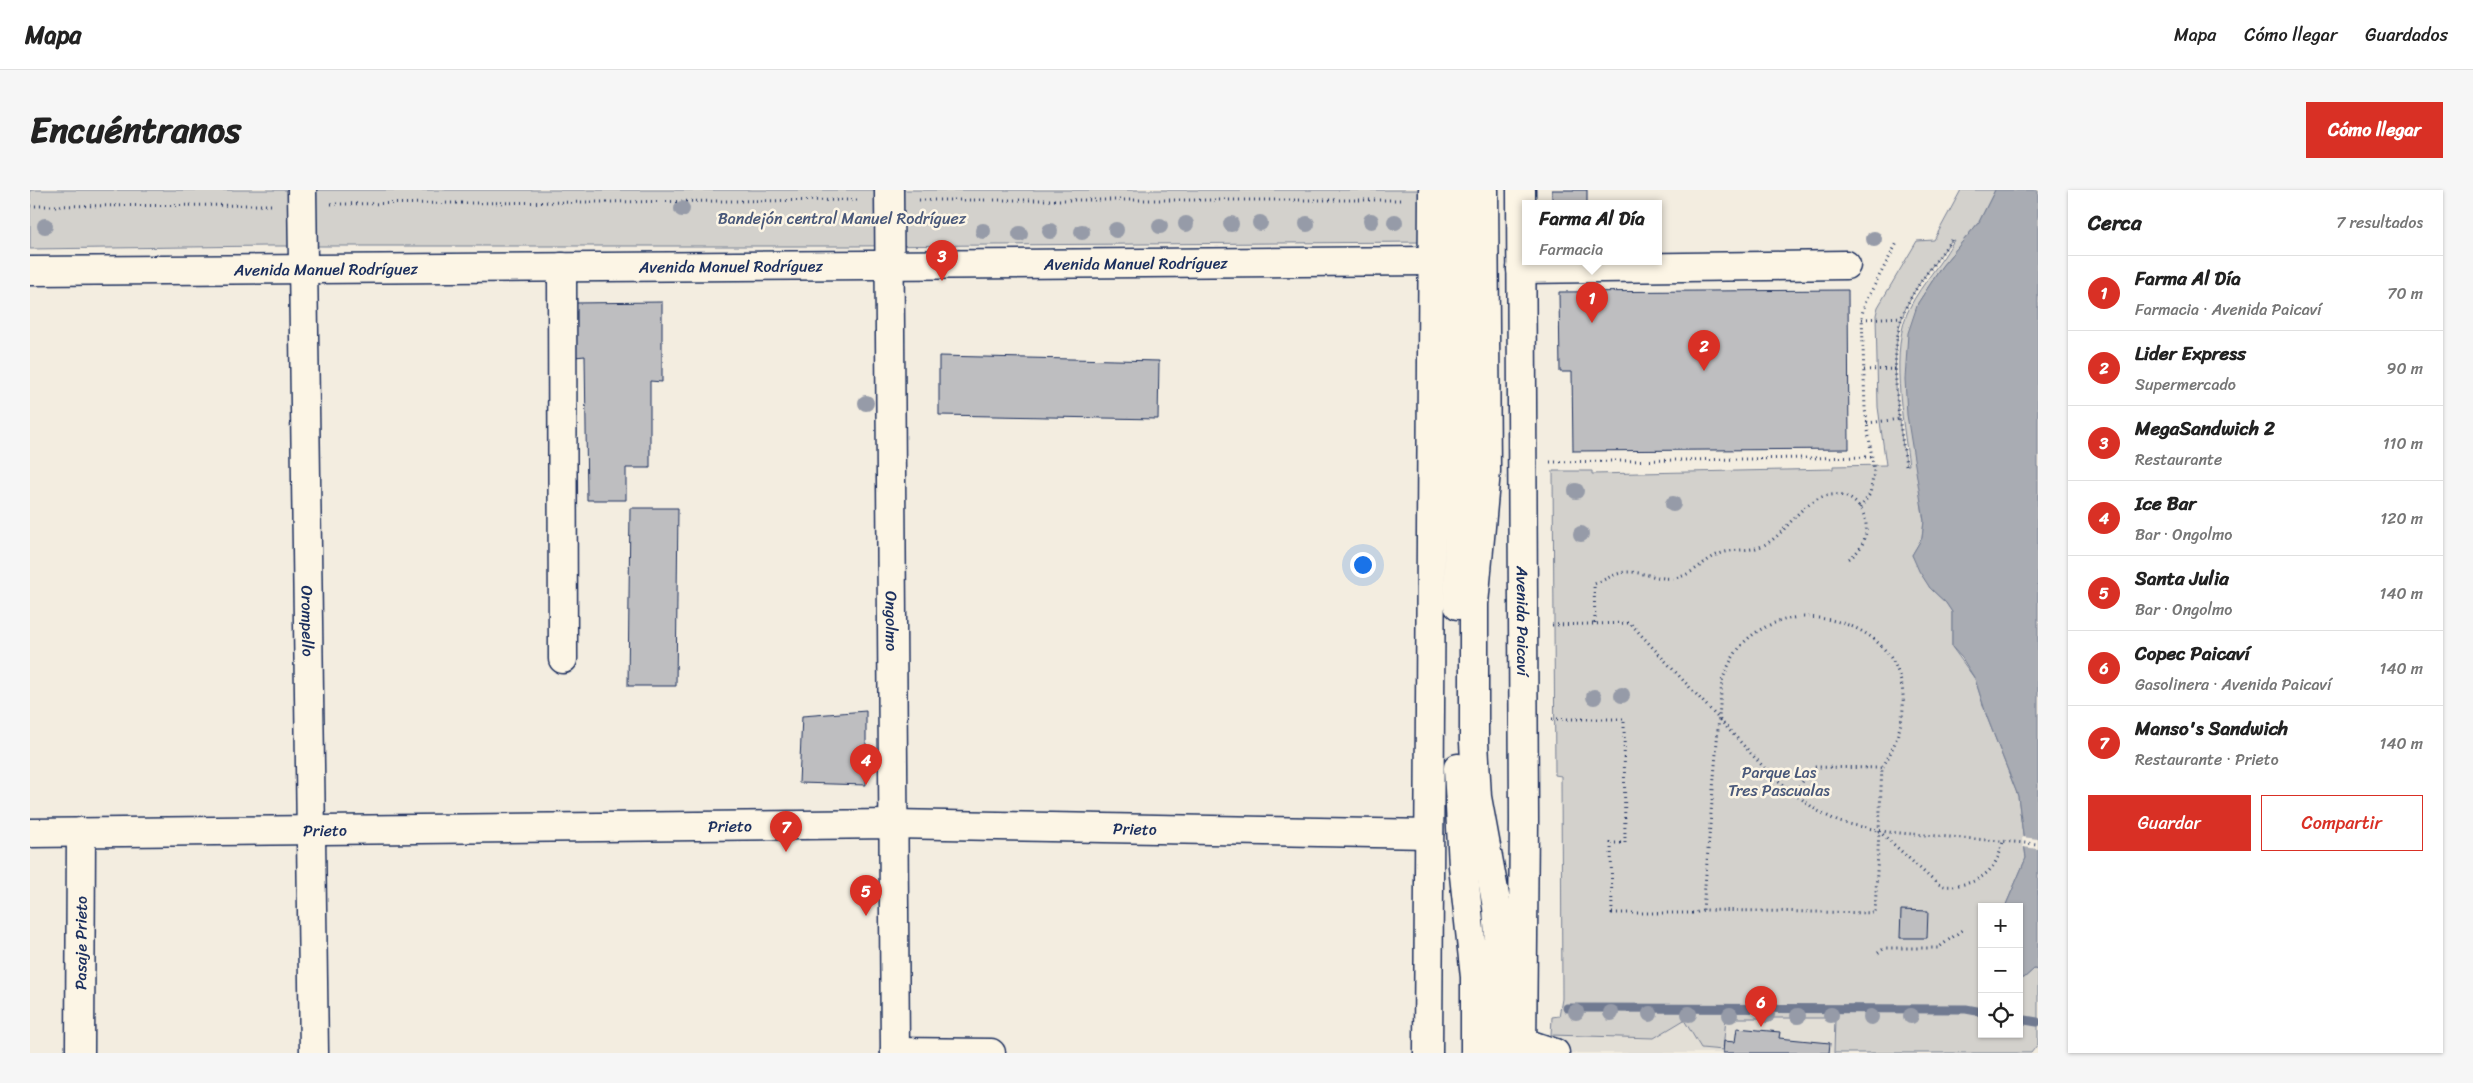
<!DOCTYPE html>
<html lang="es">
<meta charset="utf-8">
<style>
:root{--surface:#fff;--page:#f6f6f6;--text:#222;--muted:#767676;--line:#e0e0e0;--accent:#d93025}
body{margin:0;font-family:Sriracha,sans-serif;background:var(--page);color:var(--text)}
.controls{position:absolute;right:15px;bottom:15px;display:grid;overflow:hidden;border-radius:0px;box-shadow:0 1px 4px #0004}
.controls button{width:45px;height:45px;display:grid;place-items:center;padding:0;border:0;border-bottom:1px solid var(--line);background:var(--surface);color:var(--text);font:25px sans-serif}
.you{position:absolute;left:1332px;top:374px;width:18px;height:18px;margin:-12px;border:4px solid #fff;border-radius:50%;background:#1a73e8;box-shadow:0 0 0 8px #1a73e833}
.badge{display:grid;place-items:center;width:32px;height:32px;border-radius:50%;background:var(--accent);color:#fff;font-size:16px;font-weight:700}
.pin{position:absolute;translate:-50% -41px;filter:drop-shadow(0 1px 2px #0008)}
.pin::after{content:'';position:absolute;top:26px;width:18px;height:15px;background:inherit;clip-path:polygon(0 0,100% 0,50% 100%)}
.popup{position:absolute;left:1492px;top:10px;width:140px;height:65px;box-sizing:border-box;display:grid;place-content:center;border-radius:0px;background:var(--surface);filter:drop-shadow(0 1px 4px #0005);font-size:16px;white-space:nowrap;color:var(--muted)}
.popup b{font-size:19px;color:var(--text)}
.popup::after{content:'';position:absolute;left:50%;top:100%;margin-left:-10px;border:10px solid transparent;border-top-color:var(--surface)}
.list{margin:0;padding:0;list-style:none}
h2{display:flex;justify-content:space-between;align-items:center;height:65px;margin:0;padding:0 20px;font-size:21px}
h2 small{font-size:16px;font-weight:400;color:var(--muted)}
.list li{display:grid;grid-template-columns:32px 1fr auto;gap:15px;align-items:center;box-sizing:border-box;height:75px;padding:0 20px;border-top:1px solid var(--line)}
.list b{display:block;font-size:19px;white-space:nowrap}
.list p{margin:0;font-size:16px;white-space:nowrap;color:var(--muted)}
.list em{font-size:16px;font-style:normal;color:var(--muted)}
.actions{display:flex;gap:10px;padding:15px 20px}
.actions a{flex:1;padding:11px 0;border:1px solid var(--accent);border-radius:0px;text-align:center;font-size:18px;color:var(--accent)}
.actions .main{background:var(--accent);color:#fff}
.icon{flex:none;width:28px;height:28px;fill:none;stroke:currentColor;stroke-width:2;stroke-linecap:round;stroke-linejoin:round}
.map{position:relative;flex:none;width:2008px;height:863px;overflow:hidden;border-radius:0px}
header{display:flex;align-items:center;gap:30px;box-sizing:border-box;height:70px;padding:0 25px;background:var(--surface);border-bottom:1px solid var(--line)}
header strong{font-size:24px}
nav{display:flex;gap:28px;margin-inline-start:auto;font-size:18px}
.intro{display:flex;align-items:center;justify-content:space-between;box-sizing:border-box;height:120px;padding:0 30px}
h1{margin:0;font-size:35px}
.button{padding:12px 22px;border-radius:0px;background:var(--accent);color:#fff;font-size:18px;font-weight:700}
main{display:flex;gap:30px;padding:0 30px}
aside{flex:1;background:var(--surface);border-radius:0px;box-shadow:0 1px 4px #0004}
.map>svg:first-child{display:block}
.built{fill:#e3dfd6}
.green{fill:#d3d1cc;stroke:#778095;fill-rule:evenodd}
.water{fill:#a9acb3;stroke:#707a91}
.pier{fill:#f3ede0}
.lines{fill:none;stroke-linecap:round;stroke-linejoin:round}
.stream{stroke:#707a91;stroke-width:9}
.building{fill:#bebec0;stroke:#1b2f5e}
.minor-casing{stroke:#1b2f5e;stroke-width:31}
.major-casing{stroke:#1b2f5e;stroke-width:31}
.path{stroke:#1b2f5e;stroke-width:3;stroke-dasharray:1 4;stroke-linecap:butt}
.minor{stroke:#fcf5e5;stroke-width:28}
.major{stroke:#fcf5e5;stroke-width:28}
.tree{fill:#969ba8}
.labels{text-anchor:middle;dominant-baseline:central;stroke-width:5;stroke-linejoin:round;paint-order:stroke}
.park-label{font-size:16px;fill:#49587a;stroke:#fcf5e5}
.street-label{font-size:16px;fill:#1b2f5e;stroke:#fcf5e5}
</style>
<header>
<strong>Mapa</strong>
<nav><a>Mapa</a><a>Cómo llegar</a><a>Guardados</a></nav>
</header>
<div class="intro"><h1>Encuéntranos</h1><a class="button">Cómo llegar</a></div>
<main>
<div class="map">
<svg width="2008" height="863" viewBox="0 0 2008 863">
<rect width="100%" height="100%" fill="#f3ede0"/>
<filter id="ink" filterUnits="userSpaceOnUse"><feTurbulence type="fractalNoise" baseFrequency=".02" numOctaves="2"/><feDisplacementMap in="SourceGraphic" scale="10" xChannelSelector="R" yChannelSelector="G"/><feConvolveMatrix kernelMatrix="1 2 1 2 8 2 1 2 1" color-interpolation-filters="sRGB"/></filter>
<g filter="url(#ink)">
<!-- built -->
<polygon class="built" points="1522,827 1806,828 1940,863 1520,863"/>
<!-- green -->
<g class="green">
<polygon points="0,0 1390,0 1392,52 822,56 237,56 0,59"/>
<path d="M1931,0h34l-16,32 -37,44 -24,37 -11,96 17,122 -2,17 -10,17 18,33 16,15 6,9v35l23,32 12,38 31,79 8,62 -21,49h-23v127h37v-56h5l10,-9 4,1v74l-7,9h-197l1,-35h-109l-3,32 -22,-2 -17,-28 -30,18 -103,-3 1,-18 7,-1 3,-17 -1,-223 -6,-1 -2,-304h39v3l241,-5v-3l53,-1 -8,-58 -2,-92 2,-8 39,-66 17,-1zM1924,50c-12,23 -32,43 -44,67 -21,40 -7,114 -1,158h-2c-9,-38 -18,-110 -5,-147 9,-29 32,-53 49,-77z"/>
</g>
<!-- water -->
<polygon class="water" points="1965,0 2008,0 2008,780 2004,779 1994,788 1989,788 1989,717 1975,717 1996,668 1988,606 1957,527 1945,489 1932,468 1922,457 1922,422 1916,413 1900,398 1889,381 1882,365 1892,348 1894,331 1877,225 1875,189 1878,143 1888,113 1912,76 1949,32"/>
<!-- pier -->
<polygon class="pier" points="1992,647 2008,649 2008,659 1993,657"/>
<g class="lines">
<!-- stream -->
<g class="stream">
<polyline points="1537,818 1936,819 1952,822"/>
<polyline points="1989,829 2007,832"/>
</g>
</g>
<!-- building -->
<g class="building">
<rect x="1522" y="0" width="35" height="14"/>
<polygon points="1818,100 1819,259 1543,261 1542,182 1530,182 1529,102"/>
<polygon points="632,112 632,192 620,191 620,278 596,278 596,310 557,310 555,166 545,167 545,113"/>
<polygon points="909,166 1129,171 1128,229 909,225"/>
<polygon points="600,318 648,318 646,496 598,496"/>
<polygon points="836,521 836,595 769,593 772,526"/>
<polygon points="1871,720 1898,721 1897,748 1870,748"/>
<polygon points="1707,838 1750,842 1749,848 1800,853 1799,863 1693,863 1694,851 1705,852"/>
</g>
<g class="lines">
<defs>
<g id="minor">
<path id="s1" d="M272,0l12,863"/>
<path id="s2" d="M859,0l6,863"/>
<polyline points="1454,0 1456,281 1444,414 1444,552 1447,607 1467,717 1469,748 1468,863"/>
<polyline points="532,77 533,469"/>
<polyline points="1491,79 1816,75"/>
<polyline points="1428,415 1429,0"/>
<polyline points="1428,578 1433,676 1445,787 1445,863"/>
<path id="s3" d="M0,643l863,-9 536,10"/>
<polyline points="1492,852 1525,863"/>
<polyline points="865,862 961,863"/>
<path id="s4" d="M50,863l1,-221"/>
</g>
<g id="major">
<path id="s5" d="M1491,0l3,630 -2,233"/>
<path id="s6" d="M0,81l1402,-10"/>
<polyline points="1398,863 1403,0"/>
</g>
</defs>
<!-- minor casing -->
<use href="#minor" class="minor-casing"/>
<!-- major casing -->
<use href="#major" class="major-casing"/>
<!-- path -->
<g class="path">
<polyline points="889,10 1373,10"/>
<polyline points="301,14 830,10"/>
<polyline points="0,16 245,15"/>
<polyline points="1832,129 1872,127"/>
<polyline points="1834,180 1867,179"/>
<polyline points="1837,233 1870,229"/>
<polyline points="1520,272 1842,267"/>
<path d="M1876,275c-6,-42 -18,-107 -4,-148 10,-28 32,-52 49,-77"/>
<polyline points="1830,318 1840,304 1844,282 1835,219 1832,124 1836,111 1868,51"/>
<path d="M1768,427c94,-1 133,72 84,151l-7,145 -172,-3 19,-229c14,-39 35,-57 76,-64z"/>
<path d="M1565,433l-1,-39c11,-4 21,-11 32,-12 18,-1 35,10 53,5 16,-4 27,-19 43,-24 11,-4 23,-2 34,-5 29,-8 39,-42 66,-51 41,-14 62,41 25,63"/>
<polyline points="1522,435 1600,433 1741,585 1786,620 1809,632 1857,642 2008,654"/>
<polyline points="1522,529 1594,529 1595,653 1581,653 1582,723 1665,723 1673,720"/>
<polyline points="1763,604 1784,577 1852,578"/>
<path d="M1849,641l57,52c9,4 13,4 23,2 26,-4 39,-19 44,-44"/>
<polyline points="1848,763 1855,758 1908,758 1932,740"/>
</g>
<!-- minor -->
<use href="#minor" class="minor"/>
<!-- major -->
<use href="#major" class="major"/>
</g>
<!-- trees -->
<g class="tree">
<circle cx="652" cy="19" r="8"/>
<circle cx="1341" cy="31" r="8"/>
<circle cx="1365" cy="32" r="8"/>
<circle cx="1230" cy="33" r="8"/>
<circle cx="1156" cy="34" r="8"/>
<circle cx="1201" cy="34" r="8"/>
<circle cx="1277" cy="34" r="8"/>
<circle cx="15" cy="36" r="8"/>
<circle cx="1130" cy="36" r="8"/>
<circle cx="1086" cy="40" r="8"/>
<circle cx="953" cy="41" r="8"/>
<circle cx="1020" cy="41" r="8"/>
<circle cx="1052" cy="42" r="8"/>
<circle cx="990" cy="44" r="8"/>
<circle cx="1844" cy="49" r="8"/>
<circle cx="836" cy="213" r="8"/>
<circle cx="1546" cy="301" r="8"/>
<circle cx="1643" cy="314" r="8"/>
<circle cx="1551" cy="344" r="8"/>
<circle cx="1592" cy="505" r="8"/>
<circle cx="1564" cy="507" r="8"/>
<circle cx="1546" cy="822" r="8"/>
<circle cx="1581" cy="823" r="8"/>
<circle cx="1620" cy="824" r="8"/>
<circle cx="1659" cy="824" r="8"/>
<circle cx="1700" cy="825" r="8"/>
<circle cx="1737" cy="825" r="8"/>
<circle cx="1801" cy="825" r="8"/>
<circle cx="1768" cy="826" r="8"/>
<circle cx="1881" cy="826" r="8"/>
<circle cx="1841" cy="827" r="8"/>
</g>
</g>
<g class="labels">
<!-- park labels -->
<g class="park-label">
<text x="812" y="28">Bandejón central Manuel Rodríguez</text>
<text x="1749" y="582">Parque Las<tspan x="1749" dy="18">Tres Pascualas</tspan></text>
</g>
<!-- street labels -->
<g class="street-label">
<text stroke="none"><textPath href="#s6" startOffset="1106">Avenida Manuel Rodríguez</textPath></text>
<text stroke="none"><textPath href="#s6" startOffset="701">Avenida Manuel Rodríguez</textPath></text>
<text stroke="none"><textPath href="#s6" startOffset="296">Avenida Manuel Rodríguez</textPath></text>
<text stroke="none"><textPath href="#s1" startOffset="431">Orompello</textPath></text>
<text stroke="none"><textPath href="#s2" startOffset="431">Ongolmo</textPath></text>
<text stroke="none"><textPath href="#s5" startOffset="431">Avenida Paicaví</textPath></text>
<text stroke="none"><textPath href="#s3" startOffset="700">Prieto</textPath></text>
<text stroke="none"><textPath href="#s3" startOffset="295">Prieto</textPath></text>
<text stroke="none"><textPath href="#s3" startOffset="1105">Prieto</textPath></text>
<text stroke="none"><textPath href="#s4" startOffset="110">Pasaje Prieto</textPath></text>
</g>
</g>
</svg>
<div class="controls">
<button>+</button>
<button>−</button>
<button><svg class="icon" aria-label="locate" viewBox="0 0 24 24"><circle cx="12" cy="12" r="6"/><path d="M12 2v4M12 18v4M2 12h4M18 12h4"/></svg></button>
</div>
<div class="you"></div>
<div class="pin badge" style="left:1562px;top:133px">1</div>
<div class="popup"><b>Farma Al Día</b>Farmacia</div>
<div class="pin badge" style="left:1674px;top:181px">2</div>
<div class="pin badge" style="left:912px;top:91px">3</div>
<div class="pin badge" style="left:836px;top:595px">4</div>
<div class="pin badge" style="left:836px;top:726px">5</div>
<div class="pin badge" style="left:1731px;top:837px">6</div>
<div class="pin badge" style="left:756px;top:662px">7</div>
</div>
<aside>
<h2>Cerca<small>7 resultados</small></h2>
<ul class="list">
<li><span class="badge">1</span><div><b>Farma Al Día</b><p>Farmacia · Avenida Paicaví</p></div><em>70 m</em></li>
<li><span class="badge">2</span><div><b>Lider Express</b><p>Supermercado</p></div><em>90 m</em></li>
<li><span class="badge">3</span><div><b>MegaSandwich 2</b><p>Restaurante</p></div><em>110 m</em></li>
<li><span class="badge">4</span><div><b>Ice Bar</b><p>Bar · Ongolmo</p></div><em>120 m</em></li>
<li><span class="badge">5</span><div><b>Santa Julia</b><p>Bar · Ongolmo</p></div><em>140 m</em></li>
<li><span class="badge">6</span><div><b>Copec Paicaví</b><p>Gasolinera · Avenida Paicaví</p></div><em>140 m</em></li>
<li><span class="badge">7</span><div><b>Manso's Sandwich</b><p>Restaurante · Prieto</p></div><em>140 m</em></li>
</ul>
<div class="actions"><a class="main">Guardar</a><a>Compartir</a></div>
</aside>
</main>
